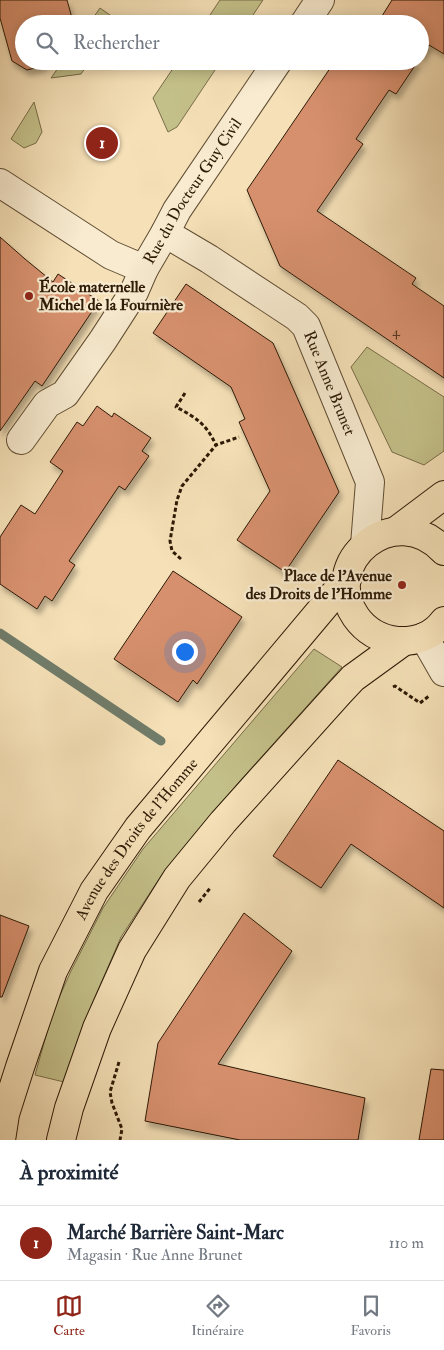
<!DOCTYPE html>
<html lang="fr">
<meta charset="utf-8">
<style>
:root{--surface:#fff;--page:#f2f2f3;--text:#1f2937;--muted:#747a83;--line:#e0e1e3;--accent:#8f2418}
body{margin:0;font-family:"IM FELL Double Pica",serif;background:var(--page);color:var(--text)}
.you{position:absolute;left:184px;top:651px;width:18px;height:18px;margin:-12px;border:4px solid #fff;border-radius:50%;background:#1a73e8;box-shadow:0 0 0 8px #1a73e833}
.badge{display:grid;place-items:center;width:32px;height:32px;border-radius:50%;background:var(--accent);color:#fff;font-size:16px;font-weight:700}
.pin{position:absolute;translate:-50% -50%;border:2px solid #fff;box-shadow:0 1px 5px #0006}
.list{margin:0;padding:0;list-style:none}
h2{display:flex;justify-content:space-between;align-items:center;height:65px;margin:0;padding:0 20px;font-size:21px}
h2 small{font-size:16px;font-weight:400;color:var(--muted)}
.list li{display:grid;grid-template-columns:32px 1fr auto;gap:15px;align-items:center;box-sizing:border-box;height:75px;padding:0 20px;border-top:1px solid var(--line)}
.list b{display:block;font-size:19px;white-space:nowrap}
.list p{margin:0;font-size:16px;white-space:nowrap;color:var(--muted)}
.list em{font-size:16px;font-style:normal;color:var(--muted)}
.icon{flex:none;width:28px;height:28px;fill:none;stroke:currentColor;stroke-width:2;stroke-linecap:round;stroke-linejoin:round}
.map{position:relative;flex:none;width:444px;height:1140px;overflow:hidden}
.search{position:absolute;background:var(--surface);box-shadow:0 2px 12px #0003;left:15px;right:15px;top:15px;height:55px;display:flex;align-items:center;gap:12px;box-sizing:border-box;padding:0 18px;border-radius:28px;color:var(--muted);font-size:19px}
.sheet{height:140px;background:var(--surface)}
nav{display:flex;justify-content:space-around;align-items:center;box-sizing:border-box;height:70px;border-top:1px solid var(--line);background:var(--surface);font-size:14px;color:var(--muted)}
nav a{display:grid;justify-items:center;gap:2px}
nav .on{color:var(--accent)}
.map>svg:first-child{display:block}
.green{fill:#c4c089;stroke:#786d48}
.lines{fill:none;stroke-linecap:round;stroke-linejoin:round}
.stream{stroke:#707c6a;stroke-width:9}
.building{fill:#d7906e;stroke:#2d1a06;filter:url(#shadow)}
.minor-casing{stroke:#5f4c32;stroke-width:30}
.major-casing{stroke:#2d1a06;stroke-width:30}
.path{stroke:#2d1a06;stroke-width:3;stroke-dasharray:4 2.5;stroke-linecap:butt}
.minor{stroke:#f8ebd0;stroke-width:28}
.major{stroke:#f5e0b7;stroke-width:28}
.poi-dot{fill:#8f2418;stroke:#f8ebd0;stroke-width:2}
.labels{text-anchor:middle;dominant-baseline:central;stroke-width:4.5;stroke-linejoin:round;paint-order:stroke}
.number-label{font-size:14px;fill:#583820}
.street-label{font-size:16px;fill:#2d1a06;stroke:#f8ebd0}
.poi-label{font-size:16px;font-weight:bold;fill:#2d1a06;stroke:#f8ebd0;text-anchor:start}
</style>
<div class="map">
<svg width="444" height="1140" viewBox="0 0 444 1140">
<defs>
<filter id="shadow"><feDropShadow dx="3" dy="5.5" stdDeviation="2.5" flood-color="#0004"/></filter>
</defs>
<rect width="100%" height="100%" fill="#f5e0b7"/>
<filter id="stains"><feTurbulence type="fractalNoise" baseFrequency=".004" numOctaves="4"/><feColorMatrix values="0 0 0 0 .2 0 0 0 0 .09 0 0 0 0 .02 0 0 0 .5 -.17"/></filter>
<radialGradient id="worn" r=".72"><stop offset=".6" stop-color="#630" stop-opacity="0"/><stop offset="1" stop-color="#630" stop-opacity=".3"/></radialGradient>
<!-- green -->
<g class="green">
<polygon points="220,0 263,0 247,24 204,24"/>
<polygon points="100,8 117,20 115,24 89,24"/>
<polygon points="63,61 90,61 81,74 51,78"/>
<polygon points="178,61 221,61 177,127 168,132 153,98"/>
<polygon points="34,102 42,132 36,143 24,148 11,139"/>
<polygon points="367,347 444,397 444,451 424,465 392,452 351,367"/>
<polygon points="314,649 342,667 239,782 163,873 121,937 91,1006 64,1082 35,1075 53,1011 71,971 103,908 143,849"/>
</g>
<g class="lines">
<!-- stream -->
<polyline class="stream" points="0,633 161,741"/>
</g>
<!-- building -->
<g class="building">
<polygon points="0,0 67,0 72,18 68,24 24,24 24,61 46,61 43,66 27,70 12,61 0,18"/>
<polygon points="392,0 444,0 444,54 429,45 420,58 420,24 377,24"/>
<polygon points="335,61 418,61 396,94 389,90 356,139 363,144 317,211 416,278 412,284 444,306 444,378 280,266 247,190"/>
<polygon points="0,237 25,259 53,282 58,274 99,301 42,386 35,381 0,431"/>
<polygon points="186,284 273,343 339,492 285,572 237,540 270,491 239,422 245,419 231,387 153,333"/>
<polygon points="97,406 112,417 114,413 151,438 142,451 149,456 125,490 119,486 69,561 75,565 52,601 45,596 37,609 0,584 0,537 21,505 35,514 63,471 50,462 77,422 83,426"/>
<polygon points="173,571 242,617 197,684 193,680 178,702 114,659"/>
<polygon points="338,760 444,831 444,908 351,844 321,888 273,856"/>
<polygon points="244,913 292,951 218,1064 365,1098 358,1140 240,1140 145,1121 158,1043"/>
<polygon points="0,915 29,926 2,997 0,997"/>
<polygon points="431,1069 444,1070 444,1140 419,1140"/>
</g>
<g class="lines">
<defs>
<g id="minor">
<polyline points="304,24 320,0"/>
<polyline points="0,183 111,255 144,269"/>
<path id="s1" d="M165,233l44,26 88,58 9,9 64,156 -5,63"/>
<path id="s2" d="M21,440l26,-36 18,-10 38,-54 31,-48 10,-23 21,-36 12,-23 101,-149"/>
<polyline points="424,637 444,672"/>
</g>
<g id="major">
<polyline points="396,531 444,495"/>
<path d="M444,551c-49,-53 -126,11 -88,66 10,14 24,22 41,24 18,1 36,-5 47,-20"/>
<path id="s3" d="M1,1140l4,-26 15,-47 33,-96 41,-80 44,-63 209,-249"/>
<polyline points="61,1140 69,1108 97,1028 132,950 177,878 223,822 339,693 353,678 404,641"/>
</g>
</defs>
<!-- minor casing -->
<use href="#minor" class="minor-casing"/>
<!-- major casing -->
<use href="#major" class="major-casing"/>
<!-- path -->
<g class="path">
<path d="M185,393l-9,14c21,11 30,17 40,38"/>
<polyline points="181,559 172,551 170,541 177,500 182,486 216,445 239,437"/>
<polyline points="393,687 395,686 420,703 429,696"/>
<polyline points="199,902 211,887"/>
<polyline points="119,1062 110,1092 112,1103 122,1129 120,1140"/>
</g>
<!-- minor -->
<use href="#minor" class="minor"/>
<!-- major -->
<use href="#major" class="major"/>
</g>
<!-- markers -->
<g class="poi-dot">
<circle cx="29" cy="296" r="5"/>
<circle cx="402" cy="585" r="5"/>
</g>
<g class="labels">
<!-- number labels -->
<g class="number-label">
<text x="396" y="331">4</text>
</g>
<!-- street labels -->
<g class="street-label">
<text stroke="none"><textPath href="#s2" startOffset="305">Rue du Docteur Guy Civil</textPath></text>
<text stroke="none"><textPath href="#s1" startOffset="231">Rue Anne Brunet</textPath></text>
<text stroke="none"><textPath href="#s3" startOffset="334">Avenue des Droits de l'Homme</textPath></text>
</g>
<!-- poi labels -->
<g class="poi-label">
<text x="39" y="287">École maternelle<tspan x="39" dy="18">Michel de la Fournière</tspan></text>
<text x="392" y="576" text-anchor="end">Place de l'Avenue<tspan x="392" dy="18">des Droits de l'Homme</tspan></text>
</g>
</g>
<rect width="100%" height="100%" filter="url(#stains)"/>
<rect width="100%" height="100%" fill="url(#worn)"/>
</svg>
<div class="you"></div>
<div class="pin badge" style="left:102px;top:143px">1</div>
<div class="search"><svg class="icon" aria-label="search" viewBox="0 0 24 24"><circle cx="10" cy="10" r="6"/><path d="M15 15l6 6"/></svg>Rechercher</div>
</div>
<section class="sheet">
<h2>À proximité<small></small></h2>
<ul class="list">
<li><span class="badge">1</span><div><b>Marché Barrière Saint-Marc</b><p>Magasin · Rue Anne Brunet</p></div><em>110 m</em></li>
</ul>
</section>
<nav>
<a class="on"><svg class="icon" aria-label="map" viewBox="0 0 24 24"><path d="M3 6l6-2 6 2 6-2v14l-6 2-6-2-6 2zM9 4v14M15 6v14"/></svg>Carte</a>
<a><svg class="icon" aria-label="directions" viewBox="0 0 24 24"><path d="M12 3l9 9-9 9-9-9zM9 14v-3h6M13 9l2 2-2 2"/></svg>Itinéraire</a>
<a><svg class="icon" aria-label="saved" viewBox="0 0 24 24"><path d="M7 4h10v16l-5-4-5 4z"/></svg>Favoris</a>
</nav>
